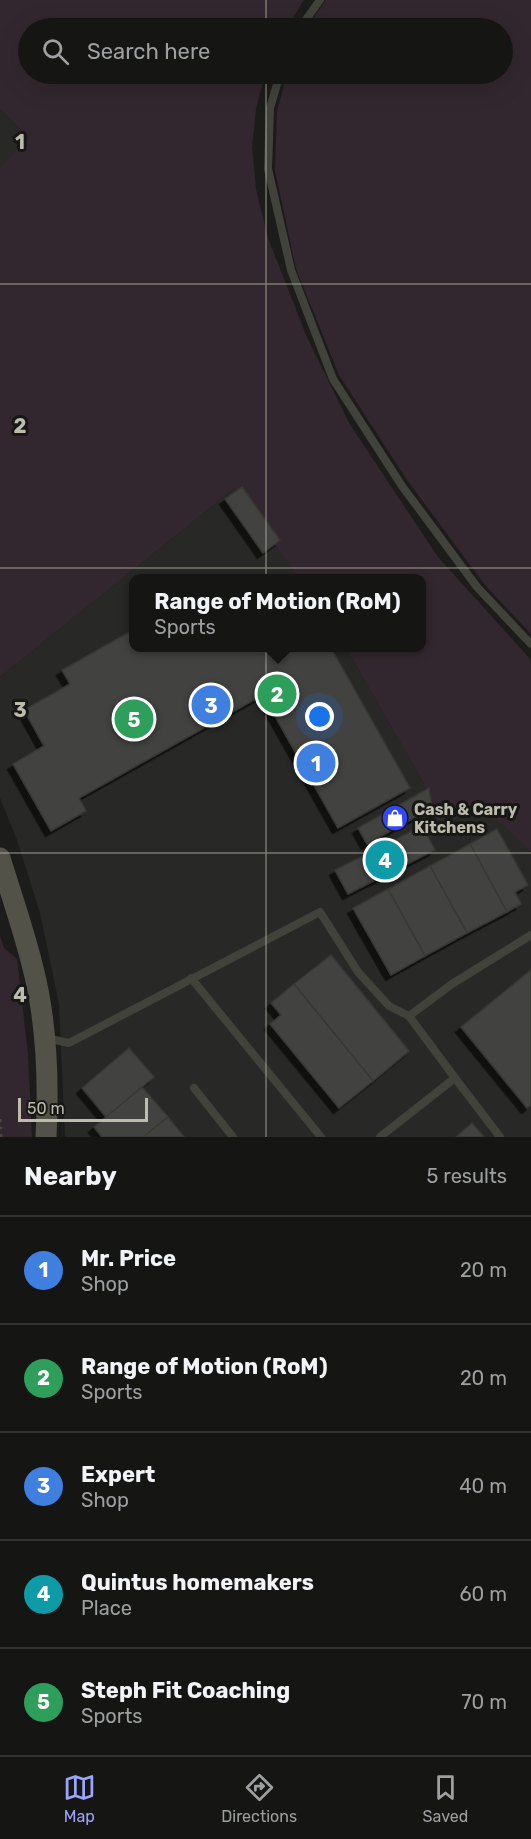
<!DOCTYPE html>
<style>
:root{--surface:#151514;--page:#222;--text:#f1f3f6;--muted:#9d9fa0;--line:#343434;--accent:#9ba5f9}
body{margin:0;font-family:Rubik,sans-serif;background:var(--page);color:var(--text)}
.scale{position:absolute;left:18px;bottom:15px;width:130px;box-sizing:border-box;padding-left:6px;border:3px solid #bcbbac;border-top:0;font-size:16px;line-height:21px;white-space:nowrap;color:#bcbbac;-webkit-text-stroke:4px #171715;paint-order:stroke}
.you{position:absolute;left:320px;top:717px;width:21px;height:21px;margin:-15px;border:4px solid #fff;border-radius:50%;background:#1a73e8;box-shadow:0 0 0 9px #1a73e833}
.badge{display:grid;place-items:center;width:39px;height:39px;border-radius:50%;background:var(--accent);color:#fff;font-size:20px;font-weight:700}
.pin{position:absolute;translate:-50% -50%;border:3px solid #fff;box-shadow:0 2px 6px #0006}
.popup{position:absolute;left:129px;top:574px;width:297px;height:78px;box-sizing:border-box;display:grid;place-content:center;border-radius:12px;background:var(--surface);filter:drop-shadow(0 2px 4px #0005);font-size:20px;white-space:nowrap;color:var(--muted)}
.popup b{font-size:22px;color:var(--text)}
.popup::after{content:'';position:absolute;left:50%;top:100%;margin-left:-12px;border:12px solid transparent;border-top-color:var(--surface)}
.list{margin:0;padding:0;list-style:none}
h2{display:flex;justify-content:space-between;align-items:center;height:78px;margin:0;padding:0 24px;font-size:26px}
h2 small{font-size:20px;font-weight:400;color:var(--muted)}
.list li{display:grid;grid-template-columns:39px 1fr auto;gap:18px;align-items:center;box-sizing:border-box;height:108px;padding:0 24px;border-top:2px solid var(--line)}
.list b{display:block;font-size:22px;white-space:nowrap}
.list p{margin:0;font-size:20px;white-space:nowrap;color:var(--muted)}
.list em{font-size:20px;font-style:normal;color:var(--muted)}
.icon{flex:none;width:33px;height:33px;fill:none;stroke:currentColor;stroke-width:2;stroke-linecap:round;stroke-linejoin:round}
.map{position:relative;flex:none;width:531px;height:1137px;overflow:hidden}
.search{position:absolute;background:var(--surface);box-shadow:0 6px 24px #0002;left:18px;right:18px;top:18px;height:66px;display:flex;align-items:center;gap:15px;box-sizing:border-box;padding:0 21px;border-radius:33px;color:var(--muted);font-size:22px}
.sheet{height:618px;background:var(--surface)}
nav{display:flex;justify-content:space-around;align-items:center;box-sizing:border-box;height:84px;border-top:2px solid var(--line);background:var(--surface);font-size:16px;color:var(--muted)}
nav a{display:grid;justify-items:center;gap:3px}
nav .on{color:var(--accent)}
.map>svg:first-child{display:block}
.built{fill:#282926}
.green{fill:#32272e}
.building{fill:#43433f;stroke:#373834;stroke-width:1.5;filter:url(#shadow)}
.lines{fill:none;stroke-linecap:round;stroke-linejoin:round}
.path{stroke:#494840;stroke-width:3;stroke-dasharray:3 4.5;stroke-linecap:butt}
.lane{stroke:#41423a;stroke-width:8}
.secondary{stroke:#525248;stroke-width:21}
.grid{fill:none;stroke:#bcbbac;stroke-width:1.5;stroke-opacity:0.55}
.labels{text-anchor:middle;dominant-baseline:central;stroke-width:6;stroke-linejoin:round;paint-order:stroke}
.poi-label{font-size:16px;font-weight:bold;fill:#bcbbac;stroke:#171715;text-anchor:start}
.grid-label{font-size:20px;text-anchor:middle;font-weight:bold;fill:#bcbbac;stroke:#171715;stroke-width:6;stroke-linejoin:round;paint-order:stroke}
</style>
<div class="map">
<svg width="531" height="1137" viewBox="0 0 531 1137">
<defs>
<filter id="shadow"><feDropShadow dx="-5.5" dy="5.5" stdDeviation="0" flood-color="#0009"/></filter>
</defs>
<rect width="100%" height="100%" fill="#1c1c1a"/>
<!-- built -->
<g class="built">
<polygon points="0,109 29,138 0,167"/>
<polygon points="235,488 298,578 133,578 133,648 346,648 428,791 431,822 467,811 502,822 531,852 531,1137 65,1137 59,1004 40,913 17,840 0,798 0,677"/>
</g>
<!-- green -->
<g class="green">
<polygon points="0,0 304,0 287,28 28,28 28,74 265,74 256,109 252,147 256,189 268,238 306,335 349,423 438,557 531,660 531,852 502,823 467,811 431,823 428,791 346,648 421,648 421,578 298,578 235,488 0,677 0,167 29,138 0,109"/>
<polygon points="326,0 531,0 531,634 484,584 407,480 339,375 296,269 275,170 277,111 287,74 502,74 502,28 306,28"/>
<polygon points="0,936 4,948 17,959 28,1054 32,1137 0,1137"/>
</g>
<!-- building -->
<g class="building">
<polygon points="242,487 280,540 263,553 225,499"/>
<polygon points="133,630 133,648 331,648 410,788 338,828 263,695 79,798 86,811 51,831 13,764 44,746 24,710 70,684 62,670"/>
<polygon points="429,788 432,808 367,844 358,828"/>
<polygon points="422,826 435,850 348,894 335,870"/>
<polygon points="497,829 528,885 515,892 521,904 507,912 470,844"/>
<polygon points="470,844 507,912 467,933 430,866"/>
<polygon points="430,866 467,933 425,956 388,889"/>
<polygon points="388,889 425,956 391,975 353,908"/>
<polygon points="331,955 409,1051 373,1081 294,984"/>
<polygon points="531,970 531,1105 527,1108 461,1027"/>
<polygon points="294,984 373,1081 339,1108 270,1024 281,1015 271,1003"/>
<polygon points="129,1048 154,1077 106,1117 82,1088"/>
<polygon points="142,1087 168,1117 143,1137 102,1137 94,1127"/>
<polygon points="168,1117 184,1137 143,1137"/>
<polygon points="472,1123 484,1137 456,1137"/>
</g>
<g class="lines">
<!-- path -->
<polyline class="path" points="0,1119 1,1137"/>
<!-- lane -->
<g class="lane">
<polyline points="300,28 320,0"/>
<polyline points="280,74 270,108 268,169 291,270 333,379 402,486 477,587 531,644"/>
<polyline points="191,978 321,1137"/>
<polyline points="409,1016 452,984 531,935"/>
<polyline points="45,1038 69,1043 320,912 358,972 389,1006 409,1016 455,1078 380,1137"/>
<polyline points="455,1078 500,1137"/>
<polyline points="194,1088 233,1137"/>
</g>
<!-- secondary -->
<path class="secondary" d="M0,858c11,36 24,73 33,110 14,55 16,112 13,169"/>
</g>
<!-- grid -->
<path class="grid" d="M266,0v28M266,74v1063M0,284h531M0,568h531M0,853h531"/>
<!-- icons -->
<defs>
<symbol id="shop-disc" viewBox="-11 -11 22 22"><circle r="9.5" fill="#3246fc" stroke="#171715"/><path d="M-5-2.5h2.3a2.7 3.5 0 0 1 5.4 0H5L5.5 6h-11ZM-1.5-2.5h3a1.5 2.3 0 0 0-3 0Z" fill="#fff"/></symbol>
</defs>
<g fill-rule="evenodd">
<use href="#shop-disc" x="380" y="803" width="30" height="30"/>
</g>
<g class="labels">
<!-- poi labels -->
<g class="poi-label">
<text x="414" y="809">Cash &amp; Carry<tspan x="414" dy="18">Kitchens</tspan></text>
</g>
</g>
<g class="grid-label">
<text x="20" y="149">1</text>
<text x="20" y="433">2</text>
<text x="20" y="717">3</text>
<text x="20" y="1002">4</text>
</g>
</svg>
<div class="scale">50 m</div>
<div class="you"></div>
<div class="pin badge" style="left:316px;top:763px;background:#3f7fe0">1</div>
<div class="pin badge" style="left:277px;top:694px;background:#2e9e5b">2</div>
<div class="popup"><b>Range of Motion (RoM)</b>Sports</div>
<div class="pin badge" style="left:211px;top:705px;background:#3f7fe0">3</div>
<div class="pin badge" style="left:385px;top:860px;background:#0f9aa8">4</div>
<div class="pin badge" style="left:134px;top:719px;background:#2e9e5b">5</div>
<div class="search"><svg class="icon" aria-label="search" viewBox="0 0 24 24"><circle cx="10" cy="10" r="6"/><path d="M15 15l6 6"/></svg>Search here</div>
</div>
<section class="sheet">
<h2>Nearby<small>5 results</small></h2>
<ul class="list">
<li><span class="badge" style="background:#3f7fe0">1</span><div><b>Mr. Price</b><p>Shop</p></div><em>20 m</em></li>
<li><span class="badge" style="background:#2e9e5b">2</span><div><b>Range of Motion (RoM)</b><p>Sports</p></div><em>20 m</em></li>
<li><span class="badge" style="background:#3f7fe0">3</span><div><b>Expert</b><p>Shop</p></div><em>40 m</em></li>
<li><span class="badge" style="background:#0f9aa8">4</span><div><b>Quintus homemakers</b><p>Place</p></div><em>60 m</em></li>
<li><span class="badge" style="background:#2e9e5b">5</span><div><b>Steph Fit Coaching</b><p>Sports</p></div><em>70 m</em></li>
</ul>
</section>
<nav>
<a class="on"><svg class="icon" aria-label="map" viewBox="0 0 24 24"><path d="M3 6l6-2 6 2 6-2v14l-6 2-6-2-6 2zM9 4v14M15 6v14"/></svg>Map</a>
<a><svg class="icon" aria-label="directions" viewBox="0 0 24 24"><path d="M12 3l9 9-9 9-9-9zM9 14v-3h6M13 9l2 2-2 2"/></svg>Directions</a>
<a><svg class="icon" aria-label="saved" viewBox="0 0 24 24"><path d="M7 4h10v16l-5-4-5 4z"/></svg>Saved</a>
</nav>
